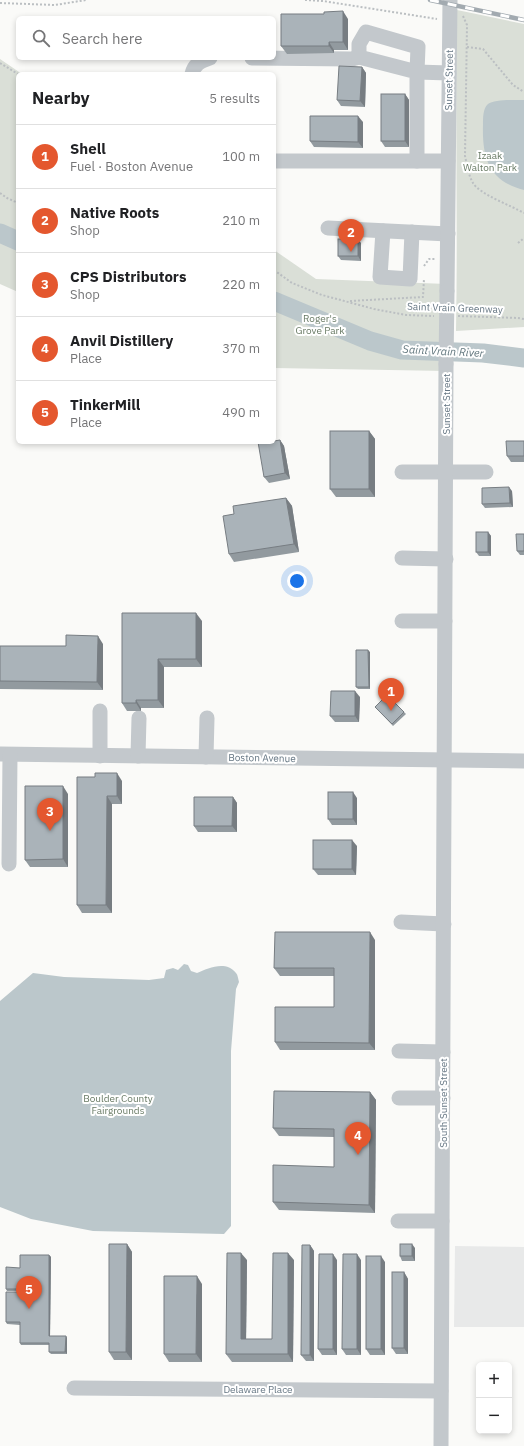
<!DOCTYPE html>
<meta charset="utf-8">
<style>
:root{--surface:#fff;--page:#f6f6f6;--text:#202124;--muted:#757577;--line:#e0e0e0;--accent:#e4572e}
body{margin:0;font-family:"IBM Plex Sans",sans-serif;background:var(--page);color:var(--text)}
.controls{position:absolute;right:12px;bottom:12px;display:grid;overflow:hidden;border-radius:6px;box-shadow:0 2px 6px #0003}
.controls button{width:36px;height:36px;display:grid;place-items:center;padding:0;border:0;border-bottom:1px solid var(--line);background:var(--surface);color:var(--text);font:20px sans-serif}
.you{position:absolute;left:297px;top:581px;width:14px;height:14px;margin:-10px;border:3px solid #fff;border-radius:50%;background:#1a73e8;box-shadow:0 0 0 6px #1a73e833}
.badge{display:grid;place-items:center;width:26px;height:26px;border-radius:50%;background:var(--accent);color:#fff;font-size:13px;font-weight:700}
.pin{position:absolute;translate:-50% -33px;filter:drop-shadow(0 1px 2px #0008)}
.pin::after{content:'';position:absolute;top:21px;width:14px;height:12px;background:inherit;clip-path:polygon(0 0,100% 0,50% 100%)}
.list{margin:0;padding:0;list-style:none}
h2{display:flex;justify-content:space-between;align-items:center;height:52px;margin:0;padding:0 16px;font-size:17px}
h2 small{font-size:13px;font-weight:400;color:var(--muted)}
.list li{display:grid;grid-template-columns:26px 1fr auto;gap:12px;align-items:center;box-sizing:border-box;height:64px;padding:0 16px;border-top:1px solid var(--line)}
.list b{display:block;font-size:15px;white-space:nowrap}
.list p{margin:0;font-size:13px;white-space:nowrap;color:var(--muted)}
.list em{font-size:13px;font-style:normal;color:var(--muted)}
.icon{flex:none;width:22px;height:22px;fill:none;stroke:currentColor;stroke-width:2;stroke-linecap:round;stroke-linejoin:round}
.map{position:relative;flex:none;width:524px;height:1446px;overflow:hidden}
.search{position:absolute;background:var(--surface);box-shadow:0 2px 6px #0003;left:16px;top:16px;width:260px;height:44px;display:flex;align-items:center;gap:10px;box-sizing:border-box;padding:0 14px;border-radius:6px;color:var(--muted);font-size:15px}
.panel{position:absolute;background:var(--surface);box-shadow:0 2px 6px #0003;left:16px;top:72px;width:260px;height:372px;border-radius:6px}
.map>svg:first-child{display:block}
.built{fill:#e8e9e9}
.green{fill:#dadfd7}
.water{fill:#bbc7cb}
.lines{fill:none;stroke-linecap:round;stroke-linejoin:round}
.river{stroke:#bbc7cb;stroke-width:19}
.path{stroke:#bbbfc2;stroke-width:2;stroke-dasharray:2 2;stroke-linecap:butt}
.minor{stroke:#c3c8cc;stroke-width:15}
.rail-casing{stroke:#a2aab0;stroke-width:4.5}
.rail{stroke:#fff;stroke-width:3;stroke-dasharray:9;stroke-linecap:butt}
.minor-bridge{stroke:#c3c8cc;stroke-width:15}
.wall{fill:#929a9f}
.shaded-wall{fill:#777d82}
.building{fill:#aab3b9;stroke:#777d82}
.labels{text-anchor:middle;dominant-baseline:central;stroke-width:4;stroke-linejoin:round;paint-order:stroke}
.street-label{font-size:10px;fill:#657683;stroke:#fff}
.park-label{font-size:10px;fill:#687a64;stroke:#fff}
.water-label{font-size:11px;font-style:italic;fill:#60757c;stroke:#fff}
</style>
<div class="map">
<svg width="524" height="1446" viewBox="0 0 524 1446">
<rect width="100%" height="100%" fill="#fafaf8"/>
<!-- built -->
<polygon class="built" points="455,1246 524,1247 524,1327 454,1327"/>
<!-- green -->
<g class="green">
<path d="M457,10l67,14v303l-68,4c2,-107 -1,-214 1,-321z"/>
<polygon points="0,59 22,74 18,74 18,292 0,284"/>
<polygon points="274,250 316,279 447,284 446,371 274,368"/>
</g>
<!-- water -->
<g class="water">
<path d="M524,100v90c-36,-9 -42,-33 -41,-66 0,-6 0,-16 5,-20 6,-5 27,-4 36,-4z"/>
<path d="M184,964l4,1 3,6 6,2c11,-5 29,-13 39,0 2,2 2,6 3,9l-3,7 -5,62v175l-7,8 -131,-3 -62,-12 -31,-12v-206l33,-28 31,4 85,3 15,-2 2,-8 7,-2 5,2z"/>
</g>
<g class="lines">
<!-- river -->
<g class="river">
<polyline points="0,233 18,241"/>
<polyline points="274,301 370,341 402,350 483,353 524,358"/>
</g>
<!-- path -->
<g class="path">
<polyline points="305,0 323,1 437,19"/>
<polyline points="0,3 55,5 86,0"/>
<path d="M463,16l4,9 -2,131c2,9 3,18 8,27 6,11 39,23 51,30"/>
<polyline points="467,47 483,49 513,85 524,92"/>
<polyline points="0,63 18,74"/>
<polyline points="0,193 7,198 18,203"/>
<polyline points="518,243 524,238"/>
<polyline points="424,266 429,259 436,259"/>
<polyline points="274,270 292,283 322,295 374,309 406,315 434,316"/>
<polyline points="350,301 423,297 424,279"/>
<polyline points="458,316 518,318 524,319"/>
</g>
<!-- minor -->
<g class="minor">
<polyline points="252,58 352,59 359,57"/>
<path d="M192,74c2,-10 9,-13 18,-16"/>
<polyline points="274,161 417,161"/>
<polyline points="448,161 417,161 417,72 359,57 359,44 366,32 418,47 417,72 449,73"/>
<polyline points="328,228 448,234"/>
<polyline points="383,231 380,277 410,279 412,232"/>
<polyline points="447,291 450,0"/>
<polyline points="402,472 486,472"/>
<polyline points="402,558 446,559"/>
<polyline points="402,621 445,621"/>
<polyline points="100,711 100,756"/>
<polyline points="0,754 524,761"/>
<polyline points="138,756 139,718"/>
<polyline points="206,757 207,718"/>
<polyline points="9,864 10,755"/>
<polyline points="401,922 444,924"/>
<polyline points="399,1051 443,1052"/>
<polyline points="399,1098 443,1098"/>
<polyline points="398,1221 442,1221"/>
<polyline points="74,1388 441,1391"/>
<polyline points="441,1446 446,364"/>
</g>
<defs>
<polyline id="rail" points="430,0 524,20"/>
</defs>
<!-- rail casing -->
<use href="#rail" class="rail-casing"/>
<!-- rail -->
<use href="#rail" class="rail"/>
<!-- minor-bridge -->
<polyline class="minor-bridge" points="446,364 447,291"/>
</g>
<!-- wall -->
<g class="wall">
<polygon points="348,19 348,50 334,50 334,53 287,54 281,46"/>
<polygon points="362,67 366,73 365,107 341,106 337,100"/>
<polygon points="405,94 409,100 409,147 385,147 381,141"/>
<polygon points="363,122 363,148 314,147 310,141"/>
<polygon points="361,243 361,261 341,260 338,256"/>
<polygon points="369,431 375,439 375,497 336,497 330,489"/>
<polygon points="280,440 284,446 290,479 269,483 264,477 274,442"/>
<polygon points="524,441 524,462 511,462 507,456"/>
<polygon points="512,491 513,507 485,508 482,504"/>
<polygon points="286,498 292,506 299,552 234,562 229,554 234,514"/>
<polygon points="488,532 491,536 491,556 479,556 476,552"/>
<polygon points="524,534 524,555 520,555 517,551"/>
<polygon points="122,613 202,621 202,667 164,667 164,708 141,708 141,711 127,711 122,703"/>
<polygon points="103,644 103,690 0,689 0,646 66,646"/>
<polygon points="370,652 370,689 358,689 356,687"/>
<polygon points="360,697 359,722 335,722 330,716"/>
<polygon points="375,707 404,712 406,714 393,726"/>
<polygon points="95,777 122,781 122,804 112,804 112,913 82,913 77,905"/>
<polygon points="68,794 68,867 30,867 25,860"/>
<polygon points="233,797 237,803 237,832 198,832 194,826"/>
<polygon points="357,798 357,825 332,825 328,819"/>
<polygon points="357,846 356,875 318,875 313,869"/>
<polygon points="375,940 375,1050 280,1050 275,1042 334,1007 334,976 280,976 274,968"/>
<polygon points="370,1092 376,1100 375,1213 279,1210 273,1202 334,1167 334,1137 279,1136 273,1128"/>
<polygon points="127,1244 132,1252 132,1360 114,1360 109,1352"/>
<polygon points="310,1245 314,1251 314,1361 306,1361 301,1355"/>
<polygon points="415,1248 415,1261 402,1261 400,1256"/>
<polygon points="49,1255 51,1257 50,1336 66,1336 67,1338 67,1354 51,1354 49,1352 49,1345 21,1345 20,1343 20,1325 7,1324 6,1322 20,1292 20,1291 7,1291 6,1289 20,1268"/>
<polygon points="247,1260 246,1339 272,1339 294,1260 293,1362 232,1362 226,1354"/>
<polygon points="337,1260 337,1355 322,1355 318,1349"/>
<polygon points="361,1260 361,1355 346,1355 342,1349"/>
<polygon points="385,1262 385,1355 370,1355 366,1349"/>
<polygon points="404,1272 408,1279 408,1354 396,1354 392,1348"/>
<polygon points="202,1284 202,1362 169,1362 164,1354"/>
</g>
<!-- shaded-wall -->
<g class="shaded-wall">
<polygon points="343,11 348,19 348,50 343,42"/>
<polygon points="329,42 334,50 334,53 329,46"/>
<polygon points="362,67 366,73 365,107 360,101"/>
<polygon points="405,94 409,100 409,147 405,141"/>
<polygon points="358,116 363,122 363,148 358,142"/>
<polygon points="358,239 361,243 361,261 358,256"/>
<polygon points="369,431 375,439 375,497 369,489"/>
<polygon points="280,440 284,446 290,479 285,473"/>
<polygon points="509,487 512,491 513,507 510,503"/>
<polygon points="286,498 292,506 299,552 294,544"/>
<polygon points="488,532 491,536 491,556 488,552"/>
<polygon points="196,613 202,621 202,667 196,659"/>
<polygon points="98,636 103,644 103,690 97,682"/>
<polygon points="368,650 370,652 370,689 369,687"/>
<polygon points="158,659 164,667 164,708 158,700"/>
<polygon points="355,691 360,697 359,722 355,716"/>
<polygon points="136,700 141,708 141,711 136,703"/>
<polygon points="117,773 122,781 122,804 117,796"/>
<polygon points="63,786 68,794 68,867 63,859"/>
<polygon points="353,792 357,798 357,825 353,819"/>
<polygon points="107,796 112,804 112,913 106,905"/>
<polygon points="233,797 237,803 237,832 232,826"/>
<polygon points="352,840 357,846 356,875 352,869"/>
<polygon points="370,932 375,940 375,1050 369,1043"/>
<polygon points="370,1092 376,1100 375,1213 369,1205"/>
<polygon points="127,1244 132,1252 132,1360 126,1352"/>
<polygon points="412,1244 415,1248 415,1261 412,1256"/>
<polygon points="310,1245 314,1251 314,1361 310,1355"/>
<polygon points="241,1253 247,1260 246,1347 241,1339"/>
<polygon points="288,1253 294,1260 293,1362 288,1354"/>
<polygon points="333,1254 337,1260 337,1355 333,1349"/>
<polygon points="357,1254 361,1260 361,1355 357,1349"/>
<polygon points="49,1255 51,1257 50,1338 49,1336"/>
<polygon points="381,1256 385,1262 385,1355 381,1349"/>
<polygon points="404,1272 408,1279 408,1354 404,1348"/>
<polygon points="197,1276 202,1284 202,1362 196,1354"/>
<polygon points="66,1336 67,1338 67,1354 65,1352"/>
</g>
<!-- building -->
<g class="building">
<polygon points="343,11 343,42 329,42 329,46 281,46 281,14 324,14 324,12"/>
<polygon points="339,66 362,67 360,101 337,100"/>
<rect x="381" y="94" width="24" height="47"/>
<polygon points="310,116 358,116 358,142 310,141"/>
<rect x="338" y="239" width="20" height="17"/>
<rect x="330" y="431" width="39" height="58"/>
<polygon points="280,440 285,473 264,477 258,442 274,442 274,441"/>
<polygon points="506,441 524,441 524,456 507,456"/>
<polygon points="509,487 510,503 482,504 482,488"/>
<polygon points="286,498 294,544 229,554 223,516 234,514 233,506"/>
<rect x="476" y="532" width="12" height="20"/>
<polygon points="516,534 524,534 524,551 517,551"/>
<polygon points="122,613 196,613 196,659 158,659 158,700 136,700 136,703 122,703"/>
<polygon points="66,635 98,636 97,682 0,681 0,646 66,646"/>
<polygon points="356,650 368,650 369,687 356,687"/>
<polygon points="331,691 355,691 355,716 330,716"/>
<polygon points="387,695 404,712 392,724 375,707"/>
<polygon points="95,773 117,773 117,796 107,796 106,905 77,905 77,777 95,777"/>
<polygon points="25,786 63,786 63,859 25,860"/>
<rect x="328" y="792" width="25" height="27"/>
<polygon points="194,797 233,797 232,826 194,826"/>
<rect x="313" y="840" width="39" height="29"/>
<polygon points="275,932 370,932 369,1043 275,1042 275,1007 334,1007 334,968 274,968"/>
<polygon points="274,1091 370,1092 369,1205 273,1202 273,1165 334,1167 334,1129 273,1128"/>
<polygon points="109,1244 127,1244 126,1352 109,1352"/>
<rect x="400" y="1244" width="12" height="12"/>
<polygon points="302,1245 310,1245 310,1355 301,1355"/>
<polygon points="227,1253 241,1253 241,1339 272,1339 273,1253 288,1253 288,1354 226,1354"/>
<polygon points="319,1254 333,1254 333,1349 318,1349"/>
<polygon points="343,1254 357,1254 357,1349 342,1349"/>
<polygon points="20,1255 49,1255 49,1336 66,1336 65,1352 49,1352 49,1343 20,1343 20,1322 6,1322 6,1292 20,1292 20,1289 6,1289 6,1267 20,1268"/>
<rect x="366" y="1256" width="15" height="93"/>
<rect x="392" y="1272" width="12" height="76"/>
<polygon points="164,1276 197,1276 196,1354 164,1354"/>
</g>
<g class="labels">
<!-- street labels -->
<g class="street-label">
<text transform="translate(449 80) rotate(-89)">Sunset Street</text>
<text transform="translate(455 308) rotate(2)">Saint Vrain Greenway</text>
<text transform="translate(446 404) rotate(-90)">Sunset Street</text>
<text transform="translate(262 758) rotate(1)">Boston Avenue</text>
<text transform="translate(443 1103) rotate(-90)">South Sunset Street</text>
<text x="258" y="1389">Delaware Place</text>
</g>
<!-- park labels -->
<g class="park-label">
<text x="490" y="155">Izaak<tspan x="490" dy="12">Walton Park</tspan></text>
<text x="320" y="318">Roger's<tspan x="320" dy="12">Grove Park</tspan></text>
<text x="118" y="1098">Boulder County<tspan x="118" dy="12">Fairgrounds</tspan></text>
</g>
<!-- water labels -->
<g class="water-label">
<text transform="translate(443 351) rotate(3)">Saint Vrain River</text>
</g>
</g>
</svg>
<div class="controls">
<button>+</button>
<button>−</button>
</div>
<div class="you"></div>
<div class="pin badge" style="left:391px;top:711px">1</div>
<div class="pin badge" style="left:351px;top:252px">2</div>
<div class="pin badge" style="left:50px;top:831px">3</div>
<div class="pin badge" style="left:358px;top:1155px">4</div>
<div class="pin badge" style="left:29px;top:1309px">5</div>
<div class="search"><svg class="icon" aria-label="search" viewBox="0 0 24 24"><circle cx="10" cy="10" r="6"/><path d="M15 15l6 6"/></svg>Search here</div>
<section class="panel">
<h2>Nearby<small>5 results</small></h2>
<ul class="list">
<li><span class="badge">1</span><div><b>Shell</b><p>Fuel · Boston Avenue</p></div><em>100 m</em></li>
<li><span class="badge">2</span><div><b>Native Roots</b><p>Shop</p></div><em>210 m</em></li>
<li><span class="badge">3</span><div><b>CPS Distributors</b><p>Shop</p></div><em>220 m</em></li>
<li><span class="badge">4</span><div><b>Anvil Distillery</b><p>Place</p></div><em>370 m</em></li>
<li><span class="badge">5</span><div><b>TinkerMill</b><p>Place</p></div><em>490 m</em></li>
</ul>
</section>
</div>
